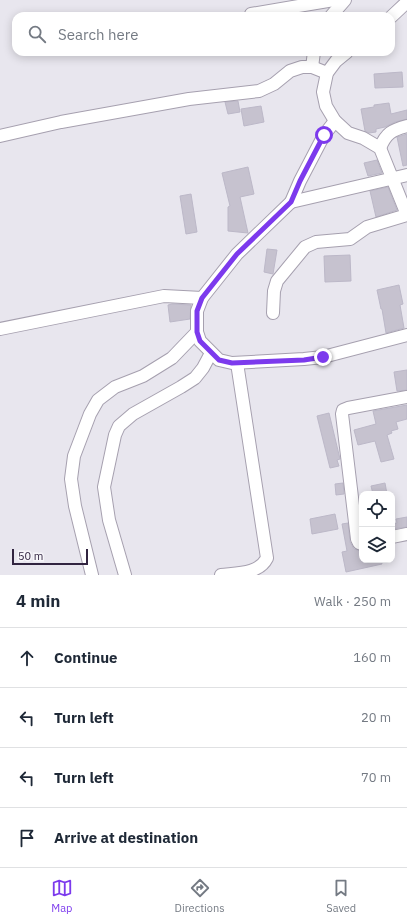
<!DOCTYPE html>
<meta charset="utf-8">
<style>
:root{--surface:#fff;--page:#f6f6f7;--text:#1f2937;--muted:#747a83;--line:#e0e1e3;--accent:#7c3aed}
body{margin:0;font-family:"IBM Plex Sans",sans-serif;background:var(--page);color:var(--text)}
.controls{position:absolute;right:12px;bottom:12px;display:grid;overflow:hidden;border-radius:8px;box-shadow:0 2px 10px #0003}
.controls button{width:36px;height:36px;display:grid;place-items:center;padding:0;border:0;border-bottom:1px solid var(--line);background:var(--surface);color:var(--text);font:20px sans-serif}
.scale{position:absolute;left:12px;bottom:10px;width:76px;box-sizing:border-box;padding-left:4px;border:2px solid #312440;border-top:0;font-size:11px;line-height:14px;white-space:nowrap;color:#312440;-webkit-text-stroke:3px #f7f6fa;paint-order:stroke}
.stop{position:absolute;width:12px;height:12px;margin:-9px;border:3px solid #7c3aed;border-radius:50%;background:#fff}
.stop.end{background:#7c3aed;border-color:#fff;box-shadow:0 1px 4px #0008}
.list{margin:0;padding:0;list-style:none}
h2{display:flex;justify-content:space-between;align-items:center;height:52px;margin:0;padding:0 16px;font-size:17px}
h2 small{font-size:13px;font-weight:400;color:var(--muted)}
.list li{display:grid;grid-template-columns:26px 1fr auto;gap:12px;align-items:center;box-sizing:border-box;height:60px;padding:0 16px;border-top:1px solid var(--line)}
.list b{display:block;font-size:15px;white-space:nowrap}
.list em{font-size:13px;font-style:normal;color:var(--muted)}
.icon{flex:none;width:22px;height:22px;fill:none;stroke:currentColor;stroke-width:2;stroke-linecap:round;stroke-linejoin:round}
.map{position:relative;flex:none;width:407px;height:575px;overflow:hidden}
.search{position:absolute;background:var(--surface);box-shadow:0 2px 10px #0003;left:12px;right:12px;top:12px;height:44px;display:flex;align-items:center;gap:10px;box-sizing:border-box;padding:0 14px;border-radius:12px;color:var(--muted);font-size:15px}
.sheet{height:292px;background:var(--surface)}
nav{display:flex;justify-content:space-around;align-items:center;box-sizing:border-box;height:56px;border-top:1px solid var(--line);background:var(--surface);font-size:11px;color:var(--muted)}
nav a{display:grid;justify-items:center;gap:2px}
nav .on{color:var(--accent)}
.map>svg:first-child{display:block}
.building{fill:#c6c2cf;stroke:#bcb8c8}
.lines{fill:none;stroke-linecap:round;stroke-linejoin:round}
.minor-casing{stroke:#a6a0af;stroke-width:14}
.minor{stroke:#fff;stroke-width:12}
.route{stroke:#7c3aed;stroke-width:5}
</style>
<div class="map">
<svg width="407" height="575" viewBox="0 0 407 575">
<rect width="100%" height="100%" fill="#e8e6ee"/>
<!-- building -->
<g class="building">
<polygon points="402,72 403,87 375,88 374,74"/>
<polygon points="238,101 240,112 228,114 225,102"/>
<polygon points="389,103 391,114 407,110 407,119 395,122 385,127 376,129 376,132 369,133 365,131 361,109 374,107 374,105"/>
<polygon points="261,106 264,122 244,126 241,109"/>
<polygon points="407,134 407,165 403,166 397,137"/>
<polygon points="377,160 382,173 368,176 364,163"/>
<polygon points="248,167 254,194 240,197 248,233 228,231 228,207 230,206 222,173"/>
<polygon points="388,187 397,210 376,217 370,191"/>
<polygon points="191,194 197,232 186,234 180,196"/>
<polygon points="267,249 277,250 273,274 264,272"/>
<polygon points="350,255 351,281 325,282 324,256"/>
<polygon points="399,285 403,304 400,305 404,328 386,333 382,309 381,309 377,290"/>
<polygon points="172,304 191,305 190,319 170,322 168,305"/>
<polygon points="407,370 407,390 397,391 394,372"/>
<polygon points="407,405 407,419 396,422 398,429 391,431 392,433 387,435 394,459 381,462 375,441 358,445 354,430 376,424 373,411"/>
<polygon points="329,413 340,459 337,460 339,466 330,468 317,416"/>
<polygon points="343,483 344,494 336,495 335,484"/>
<polygon points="385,483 387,494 373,494 371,486"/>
<polygon points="335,514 338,529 312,534 310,519"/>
<polygon points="407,517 407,527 392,529 392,524 397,523 396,519"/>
<polygon points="348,523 350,542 354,549 362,551 362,560 381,560 382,564 346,572 342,552 347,551 342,524"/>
</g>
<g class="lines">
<defs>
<g id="minor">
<polyline points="251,14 334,0"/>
<polyline points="331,16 345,0"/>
<polyline points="391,17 407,2"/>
<polyline points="347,52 336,61 327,73 323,92 326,106 335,121 348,133 363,138 380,148 407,215"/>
<polyline points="312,67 314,52"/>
<polyline points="335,121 324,135 300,181 291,202 237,254 202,298 197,311 197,332 200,341 219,360 232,363 304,359 323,357 407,335"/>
<polyline points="0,136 61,122 189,99 259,91 274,84 290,71 302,67 312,67 327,73"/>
<path d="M380,148c6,-15 12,-18 27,-22"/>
<polyline points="291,202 407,175"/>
<polyline points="273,313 274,291 277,281 305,247 316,242 350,239 367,227 407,215"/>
<polyline points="0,329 164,296 202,298"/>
<polyline points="392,537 407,534"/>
<polyline points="362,544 359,543 357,539 342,414 343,410 348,408 407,397"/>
<polyline points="92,575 75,506 71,479 74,456 90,414 98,400 115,387 143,376 172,358 197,332"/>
<polyline points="125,575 109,520 104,487 115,435 119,426 133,414 181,387 195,378 203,368 211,353"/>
<path d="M221,575c16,-2 38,-1 46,-17l-30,-195"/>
</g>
</defs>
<!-- minor casing -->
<use href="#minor" class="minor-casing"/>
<!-- minor -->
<use href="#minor" class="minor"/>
</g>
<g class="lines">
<!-- route -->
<polyline class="route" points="323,357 304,360 232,363 219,360 200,341 197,332 197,311 202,298 237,254 291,202 300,181 324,135"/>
</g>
</svg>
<div class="controls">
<button><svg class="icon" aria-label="locate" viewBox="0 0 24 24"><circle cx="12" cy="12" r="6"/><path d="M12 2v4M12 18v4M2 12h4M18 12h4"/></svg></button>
<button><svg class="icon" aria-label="layers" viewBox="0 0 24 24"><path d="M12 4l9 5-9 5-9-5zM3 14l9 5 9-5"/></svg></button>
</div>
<div class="scale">50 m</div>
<div class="stop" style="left:324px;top:135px"></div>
<div class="stop end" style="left:323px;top:357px"></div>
<div class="search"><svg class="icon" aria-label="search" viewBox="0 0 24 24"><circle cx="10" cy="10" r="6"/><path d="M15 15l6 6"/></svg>Search here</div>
</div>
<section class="sheet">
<h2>4 min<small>Walk · 250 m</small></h2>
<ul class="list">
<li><svg class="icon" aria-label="ahead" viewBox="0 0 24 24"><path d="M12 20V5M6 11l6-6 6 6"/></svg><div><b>Continue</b></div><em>160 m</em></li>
<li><svg class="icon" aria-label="left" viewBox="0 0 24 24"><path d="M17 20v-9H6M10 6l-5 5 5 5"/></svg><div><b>Turn left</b></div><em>20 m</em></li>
<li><svg class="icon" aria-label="left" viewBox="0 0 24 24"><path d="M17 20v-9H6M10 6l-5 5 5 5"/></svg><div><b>Turn left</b></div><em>70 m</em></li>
<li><svg class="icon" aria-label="arrive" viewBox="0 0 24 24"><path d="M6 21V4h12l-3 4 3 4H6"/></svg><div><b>Arrive at destination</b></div></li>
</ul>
</section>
<nav>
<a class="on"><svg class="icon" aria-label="map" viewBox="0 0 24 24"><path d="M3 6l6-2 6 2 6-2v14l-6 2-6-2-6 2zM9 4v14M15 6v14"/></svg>Map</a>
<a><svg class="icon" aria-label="directions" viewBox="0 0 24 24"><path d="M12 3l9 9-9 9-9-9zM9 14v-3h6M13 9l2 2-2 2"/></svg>Directions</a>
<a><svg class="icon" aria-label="saved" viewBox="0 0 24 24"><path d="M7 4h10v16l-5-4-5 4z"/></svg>Saved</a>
</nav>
